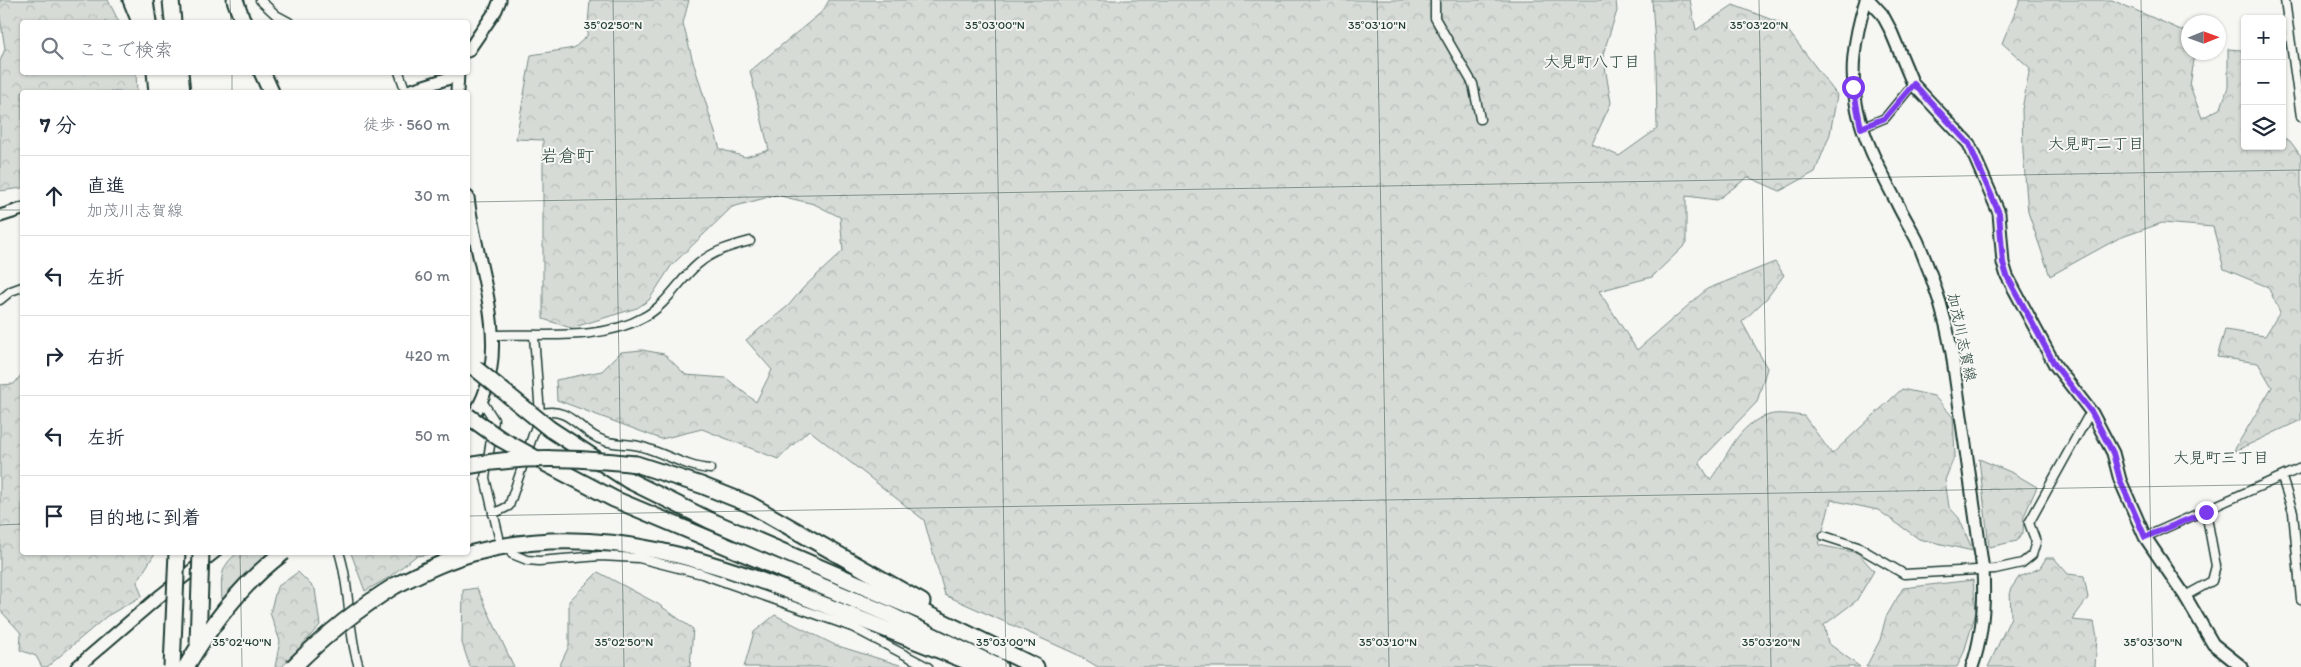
<!DOCTYPE html>
<html lang="ja">
<meta charset="utf-8">
<style>
:root{--surface:#fff;--page:#f6f6f7;--text:#1f2937;--muted:#747a83;--line:#e0e1e3}
body{margin:0;font-family:Itim,"Klee One",sans-serif;background:var(--page);color:var(--text)}
.controls{position:absolute;right:15px;top:15px;display:grid;overflow:hidden;border-radius:5px;box-shadow:0 1px 4px #0004}
.controls button{width:45px;height:45px;display:grid;place-items:center;padding:0;border:0;border-bottom:1px solid var(--line);background:var(--surface);color:var(--text);font:25px sans-serif}
.compass{position:absolute;left:2181px;top:15px;width:45px;height:45px;border-radius:50%;background:var(--surface);box-shadow:0 1px 4px #0004;rotate:89deg}
.stop{position:absolute;width:15px;height:15px;margin:-11px;border:4px solid #7c3aed;border-radius:50%;background:#fff}
.stop.end{background:#7c3aed;border-color:#fff;box-shadow:0 1px 5px #0008}
.list{margin:0;padding:0;list-style:none}
h2{display:flex;justify-content:space-between;align-items:center;height:65px;margin:0;padding:0 20px;font-size:21px}
h2 small{font-size:16px;font-weight:400;color:var(--muted)}
.list li{display:grid;grid-template-columns:32px 1fr auto;gap:15px;align-items:center;box-sizing:border-box;height:80px;padding:0 20px;border-top:1px solid var(--line)}
.list b{display:block;font-size:19px;white-space:nowrap}
.list p{margin:0;font-size:16px;white-space:nowrap;color:var(--muted)}
.list em{font-size:16px;font-style:normal;color:var(--muted)}
.icon{flex:none;width:28px;height:28px;fill:none;stroke:currentColor;stroke-width:2;stroke-linecap:round;stroke-linejoin:round}
.map{position:relative;flex:none;width:2301px;height:667px;overflow:hidden}
.search{position:absolute;background:var(--surface);box-shadow:0 1px 4px #0004;left:20px;top:20px;width:450px;height:55px;display:flex;align-items:center;gap:12px;box-sizing:border-box;padding:0 18px;border-radius:5px;color:var(--muted);font-size:19px}
.panel{position:absolute;background:var(--surface);box-shadow:0 1px 4px #0004;left:20px;top:90px;width:450px;height:465px;border-radius:5px}
.map>svg:first-child{display:block}
.forest{fill:url(#forest-crowns);stroke:#7a8c85}
.lines{fill:none;stroke-linecap:round;stroke-linejoin:round}
.street-casing{stroke:#1f3d34;stroke-width:11}
.secondary-casing{stroke:#1f3d34;stroke-width:15}
.highway-casing{stroke:#1f3d34;stroke-width:19}
.street{stroke:#f6f6f2;stroke-width:8}
.secondary{stroke:#f6f6f2;stroke-width:11}
.highway{stroke:#f6f6f2;stroke-width:15}
.highway-bridge-casing{stroke:#1f3d34;stroke-width:19;stroke-linecap:butt}
.highway-bridge{stroke:#f6f6f2;stroke-width:15}
.route{stroke:#7c3aed;stroke-width:6}
.ticks{fill:none;stroke:#1f3d34;stroke-width:1;stroke-opacity:0.45}
.labels{text-anchor:middle;dominant-baseline:central;stroke-width:4;stroke-linejoin:round;paint-order:stroke}
.street-label{font-size:15px;fill:#1f3d34;stroke:#f6f6f2}
.neighbourhood-label{font-size:16px;fill:#1f3d34;stroke:#f6f6f2}
.quarter-label{font-size:18px;fill:#1f3d34;stroke:#f6f6f2}
.ticks-label{font-size:12px;text-anchor:middle;fill:#1f3d34;stroke:#f6f6f2;stroke-width:4;stroke-linejoin:round;paint-order:stroke}
</style>
<div class="map">
<svg width="2301" height="667" viewBox="0 0 2301 667">
<defs>
<pattern id="forest-crowns" width="20" height="18" patternUnits="userSpaceOnUse" patternTransform="scale(1.25)"><rect width="20" height="18" fill="#d6dbd6"/><path d="M2 6a3 3 0 1 1 6 0M12 15a3 3 0 1 1 6 0" fill="none" stroke="#b7bdb8"/></pattern>
</defs>
<rect width="100%" height="100%" fill="#f6f6f2"/>
<filter id="ink" filterUnits="userSpaceOnUse"><feTurbulence type="fractalNoise" baseFrequency=".02" numOctaves="2"/><feDisplacementMap in="SourceGraphic" scale="10" xChannelSelector="R" yChannelSelector="G"/><feConvolveMatrix kernelMatrix="1 2 1 2 8 2 1 2 1" color-interpolation-filters="sRGB"/></filter>
<g filter="url(#ink)">
<!-- forest -->
<g class="forest">
<polygon points="0,0 108,0 119,22 22,22 22,72 136,73 137,92 22,92 22,188 0,191 0,61 5,49 0,17"/>
<path d="M590,0h99l-6,23 9,35 28,91 25,8 24,-7 -19,-79 73,-60 6,-11h787l1,11 -14,43 8,49 -19,41 27,12 38,-27 -1,-70 -4,-59h38l6,30 37,-25 50,19 54,71 -7,39 -15,38 -35,19 -32,-14 -31,23 -31,-4v48l-34,33 -53,14 38,59 70,-61 68,-27 9,13 -17,23 -25,24 25,46 -10,34 -58,60 11,18c19,-24 26,-56 59,-65 9,-3 25,0 35,1l28,38 70,-65 32,7 19,21 2,38 -10,25 4,27 10,11 14,33 -54,-12 -41,-29 -47,-10 -12,45 39,8 16,18 -18,30 -32,24 4,18 32,24h-762l-22,-13 -131,-59 -21,-75 -115,-90 -31,29 -76,-30 -41,10 -104,-39 -1,-20 46,-9 19,-19 21,-2 22,4 22,21 40,3 30,24 16,-32 -26,-30 42,-34 16,-19 39,-36 -3,-34 -26,-13 -38,-9 -44,12 -61,59 -22,34 -12,8 -66,20 -28,-9v-179l-27,-1 15,-84 43,-7 13,-12z"/>
<polygon points="2020,0 2112,0 2188,33 2188,52 2195,53 2190,86 2202,118 2221,108 2228,87 2228,49 2241,50 2245,58 2245,146 2282,146 2282,137 2290,141 2301,156 2301,420 2233,452 2272,387 2258,363 2217,357 2225,330 2265,336 2280,312 2268,287 2224,269 2213,227 2162,223 2119,238 2050,276 2028,212 2023,152 2022,109 2030,68 2002,43"/>
<polygon points="22,374 22,552 155,553 137,582 142,596 107,616 47,667 42,667 36,656 20,650 21,633 0,610 0,385 14,384"/>
<polygon points="1979,459 2013,473 2037,487 2024,516 2023,532 2017,541 1989,547"/>
<path d="M238,553h33l-49,48c-1,-21 -3,-35 16,-48z"/>
<polygon points="351,553 351,552 439,553 416,556 388,578 365,591"/>
<polygon points="2046,558 2054,558 2068,574 2084,576 2088,598 2072,620 2094,622 2097,637 2095,667 1988,667 2011,617 2010,590 2019,577 2040,568"/>
<polygon points="298,572 315,589 320,625 282,667 275,667 280,641 270,613 277,587"/>
<polygon points="598,572 658,604 693,629 690,667 559,667 569,646 569,601"/>
<polygon points="1973,580 1976,612 1964,652 1957,667 1866,667 1880,640 1886,617 1903,588"/>
<polygon points="477,588 514,667 470,667 462,643 463,590"/>
<polygon points="775,615 835,645 906,667 744,667 754,632"/>
</g>
<g class="lines">
<defs>
<g id="street">
<polyline points="260,0 276,15 289,22"/>
<polyline points="1435,0 1435,18 1473,84 1480,119"/>
<polyline points="2285,0 2301,117"/>
<polyline points="399,72 406,92"/>
<polyline points="1861,128 1885,118 1913,84"/>
<polyline points="0,300 11,291 22,287"/>
<path d="M494,335c48,-2 106,7 150,-18 23,-12 35,-37 54,-53 15,-13 33,-18 52,-23"/>
<polyline points="482,401 494,420 485,478 499,537"/>
<path d="M540,414c30,-10 40,20 65,27 11,4 23,2 34,5 24,6 46,21 71,23"/>
<polyline points="2282,478 2293,512 2301,600"/>
<polyline points="493,514 509,506 540,414 534,336"/>
<polyline points="1824,536 1858,547 1904,574 1995,569 2022,563 2032,555 2036,542 2029,523 2087,418 2092,413"/>
<polyline points="2145,537 2301,468"/>
<path d="M339,552c12,37 8,78 20,115"/>
<polyline points="512,554 527,560 539,561 600,556 639,558 702,574 852,627 928,667"/>
<polyline points="2185,596 2212,581 2216,566 2206,512"/>
</g>
<g id="secondary">
<path d="M1866,0c-27,86 -9,127 31,203 6,13 14,25 20,37 16,37 28,74 35,113l31,217c2,34 0,65 -11,97"/>
<polyline points="1869,0 1882,14 1890,29 1913,84 1969,144 1999,213 2003,263 2007,276 2055,365 2092,413 2113,453 2120,480 2145,537 2185,596 2213,644 2242,667"/>
<polyline points="468,51 496,10 500,0"/>
<polyline points="405,92 456,76"/>
<polyline points="457,92 458,72"/>
<path d="M468,197c8,73 51,160 0,226"/>
<polyline points="0,216 22,209"/>
<polyline points="77,667 161,595 215,552"/>
</g>
<g id="highway">
<polyline points="131,0 140,22"/>
<polyline points="145,0 148,22"/>
<polyline points="171,0 173,22"/>
<polyline points="235,0 243,22"/>
<polyline points="155,72 157,92"/>
<polyline points="165,72 175,92"/>
<polyline points="180,72 182,92"/>
<polyline points="262,72 271,92"/>
<polyline points="550,429 628,480 709,520 923,612 1036,667"/>
<polyline points="543,462 614,499 888,614 999,667"/>
<polyline points="636,464 701,485 749,504 922,602"/>
<path d="M396,585c25,-12 50,-25 77,-32 126,-35 248,10 364,57 48,19 96,38 145,57"/>
</g>
</defs>
<!-- street casing -->
<use href="#street" class="street-casing"/>
<!-- secondary casing -->
<use href="#secondary" class="secondary-casing"/>
<!-- highway casing -->
<use href="#highway" class="highway-casing"/>
<!-- street -->
<use href="#street" class="street"/>
<!-- secondary -->
<use href="#secondary" class="secondary"/>
<!-- highway -->
<use href="#highway" class="highway"/>
<defs>
<g id="highway-bridge">
<polyline points="475,368 550,429"/>
<polyline points="468,416 499,438 537,459"/>
<path d="M468,466c56,-11 111,-8 168,-2"/>
<polyline points="198,643 201,552"/>
<polyline points="172,667 177,552"/>
<path d="M186,667c25,-42 57,-85 98,-115"/>
<path d="M293,667c33,-33 64,-58 103,-82"/>
</g>
</defs>
<!-- highway-bridge casing -->
<use href="#highway-bridge" class="highway-bridge-casing"/>
<!-- highway-bridge -->
<use href="#highway-bridge" class="highway-bridge"/>
</g>
</g>
<g class="lines" filter="url(#ink)">
<!-- route -->
<polyline class="route" points="1853,87 1861,128 1885,118 1914,84 1969,144 1999,213 2003,263 2007,276 2055,365 2092,413 2113,453 2120,480 2145,537 2206,512"/>
</g>
<!-- ticks -->
<path class="ticks" d="M230,0l1,22M613,0l11,667M995,0l11,667M1377,0l12,667M1759,0l12,667M2141,0l12,667M232,72v20M468,202l1833,-32M0,210h22M468,516l1833,-32M0,525l22,-1M240,552l2,115"/>
<g class="labels">
<!-- street labels -->
<g class="street-label">
<text transform="translate(1962 337) rotate(78)">加茂川志賀線</text>
</g>
<!-- neighbourhood labels -->
<g class="neighbourhood-label">
<text x="1592" y="61">大見町八丁目</text>
<text x="2096" y="143">大見町二丁目</text>
<text x="2221" y="457">大見町三丁目</text>
</g>
<!-- quarter labels -->
<g class="quarter-label">
<text x="567" y="156">岩倉町</text>
</g>
</g>
<g class="ticks-label">
<text x="613" y="29">35°02'50"N</text>
<text x="995" y="29">35°03'00"N</text>
<text x="1377" y="29">35°03'10"N</text>
<text x="1759" y="29">35°03'20"N</text>
<text x="242" y="646">35°02'40"N</text>
<text x="624" y="646">35°02'50"N</text>
<text x="1006" y="646">35°03'00"N</text>
<text x="1388" y="646">35°03'10"N</text>
<text x="1771" y="646">35°03'20"N</text>
<text x="2153" y="646">35°03'30"N</text>
</g>
</svg>
<div class="controls">
<button>+</button>
<button>−</button>
<button><svg class="icon" aria-label="layers" viewBox="0 0 24 24"><path d="M12 4l9 5-9 5-9-5zM3 14l9 5 9-5"/></svg></button>
</div>
<svg class="compass" viewBox="-18 -18 36 36"><path d="M0-13l5 13h-10z" fill="#e53935"/><path d="M0 13l5-13h-10z" fill="#747a83"/></svg>
<div class="stop" style="left:1853px;top:87px"></div>
<div class="stop end" style="left:2206px;top:512px"></div>
<div class="search"><svg class="icon" aria-label="search" viewBox="0 0 24 24"><circle cx="10" cy="10" r="6"/><path d="M15 15l6 6"/></svg>ここで検索</div>
<section class="panel">
<h2>7 分<small>徒歩 · 560 m</small></h2>
<ul class="list">
<li><svg class="icon" aria-label="ahead" viewBox="0 0 24 24"><path d="M12 20V5M6 11l6-6 6 6"/></svg><div><b>直進</b><p>加茂川志賀線</p></div><em>30 m</em></li>
<li><svg class="icon" aria-label="left" viewBox="0 0 24 24"><path d="M17 20v-9H6M10 6l-5 5 5 5"/></svg><div><b>左折</b></div><em>60 m</em></li>
<li><svg class="icon" aria-label="right" viewBox="0 0 24 24"><path d="M7 20v-9h11M14 6l5 5-5 5"/></svg><div><b>右折</b></div><em>420 m</em></li>
<li><svg class="icon" aria-label="left" viewBox="0 0 24 24"><path d="M17 20v-9H6M10 6l-5 5 5 5"/></svg><div><b>左折</b></div><em>50 m</em></li>
<li><svg class="icon" aria-label="arrive" viewBox="0 0 24 24"><path d="M6 21V4h12l-3 4 3 4H6"/></svg><div><b>目的地に到着</b></div></li>
</ul>
</section>
</div>
